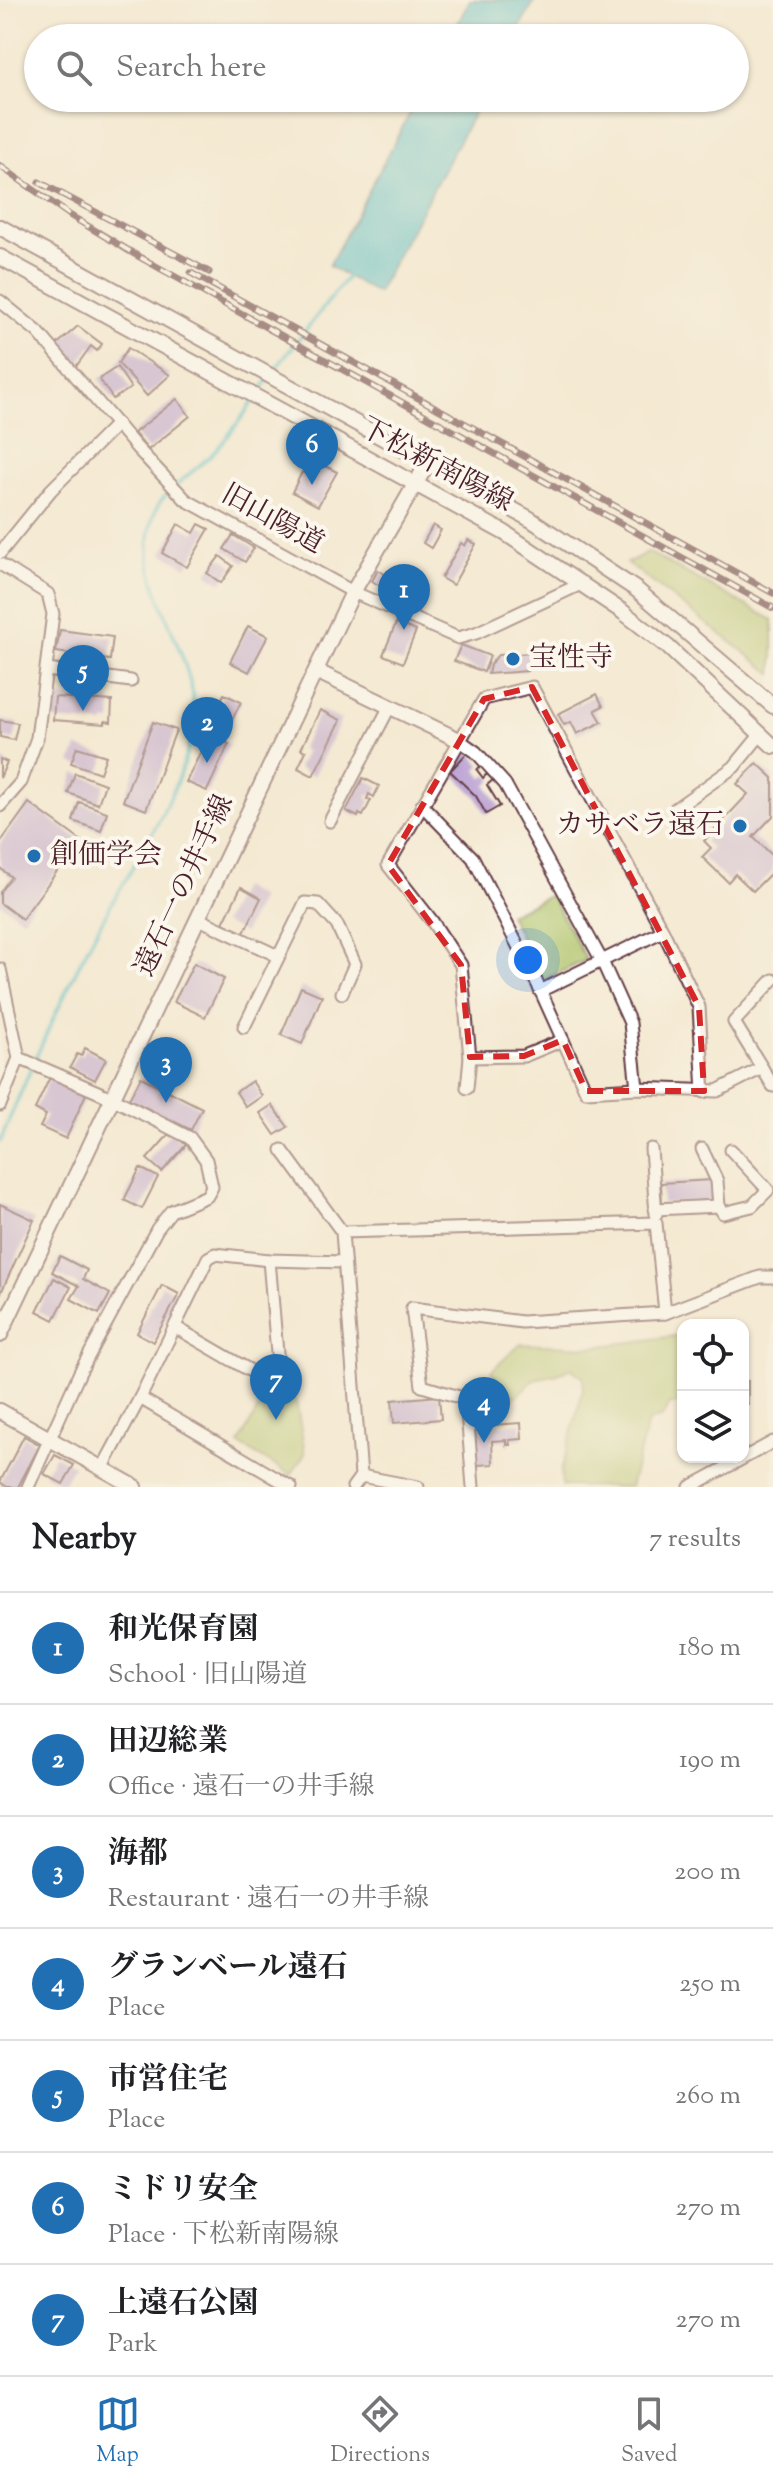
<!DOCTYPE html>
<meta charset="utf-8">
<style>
:root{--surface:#fff;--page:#f2f2f2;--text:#202124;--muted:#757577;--line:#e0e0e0;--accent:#1f6fb2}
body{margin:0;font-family:"Sorts Mill Goudy","Noto Serif JP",serif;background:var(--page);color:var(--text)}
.controls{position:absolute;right:24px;bottom:24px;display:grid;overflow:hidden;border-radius:16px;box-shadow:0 2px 6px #0004}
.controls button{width:72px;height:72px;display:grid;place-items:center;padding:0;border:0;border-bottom:2px solid var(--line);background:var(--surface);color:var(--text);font:40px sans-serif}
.you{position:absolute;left:528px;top:960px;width:28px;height:28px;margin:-20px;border:6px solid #fff;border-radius:50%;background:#1a73e8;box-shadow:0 0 0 12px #1a73e833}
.badge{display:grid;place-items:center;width:52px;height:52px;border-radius:50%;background:var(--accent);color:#fff;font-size:26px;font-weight:700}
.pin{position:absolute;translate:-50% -66px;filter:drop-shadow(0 2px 4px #0008)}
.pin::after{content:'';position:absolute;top:42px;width:28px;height:24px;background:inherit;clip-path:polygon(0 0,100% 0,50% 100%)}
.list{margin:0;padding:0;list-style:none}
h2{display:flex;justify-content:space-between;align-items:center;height:104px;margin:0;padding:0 32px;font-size:34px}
h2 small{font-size:26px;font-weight:400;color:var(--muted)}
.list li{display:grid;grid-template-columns:52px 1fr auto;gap:24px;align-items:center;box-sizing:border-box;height:112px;padding:0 32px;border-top:2px solid var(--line)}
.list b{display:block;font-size:30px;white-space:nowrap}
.list p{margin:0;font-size:26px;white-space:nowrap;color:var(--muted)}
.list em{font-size:26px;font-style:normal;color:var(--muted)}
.icon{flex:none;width:44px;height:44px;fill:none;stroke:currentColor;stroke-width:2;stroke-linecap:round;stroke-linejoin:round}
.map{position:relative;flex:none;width:773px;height:1487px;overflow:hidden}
.search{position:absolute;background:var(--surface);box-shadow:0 2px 6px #0004;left:24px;right:24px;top:24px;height:88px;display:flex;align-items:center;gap:20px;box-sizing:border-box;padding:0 28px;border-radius:44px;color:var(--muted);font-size:30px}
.sheet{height:888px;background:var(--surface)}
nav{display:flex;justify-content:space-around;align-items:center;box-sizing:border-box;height:112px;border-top:2px solid var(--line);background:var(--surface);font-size:22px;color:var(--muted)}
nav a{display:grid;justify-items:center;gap:4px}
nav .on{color:var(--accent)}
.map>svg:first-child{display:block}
.green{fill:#acc165;stroke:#7b7048;stroke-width:2}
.water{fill:#51beca;stroke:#4e6e7a;stroke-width:2}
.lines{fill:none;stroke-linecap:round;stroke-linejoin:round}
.stream{stroke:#51beca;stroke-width:4}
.building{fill:#b79dd3}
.minor-casing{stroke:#643d44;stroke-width:15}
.tertiary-casing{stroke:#643d44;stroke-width:18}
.secondary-casing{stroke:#643d44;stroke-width:18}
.minor{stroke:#fff;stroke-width:11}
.tertiary{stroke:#fff;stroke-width:14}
.secondary{stroke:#fff;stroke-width:14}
.rail-casing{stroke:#4a1f2b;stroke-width:7}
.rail{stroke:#fbf7ec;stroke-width:4;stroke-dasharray:12;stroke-linecap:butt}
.marked{fill:none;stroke:#d62828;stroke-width:6;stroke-dasharray:16 10;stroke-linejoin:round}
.poi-dot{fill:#1f6fb2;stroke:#fbf7ec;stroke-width:3}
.labels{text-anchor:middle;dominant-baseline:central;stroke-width:8;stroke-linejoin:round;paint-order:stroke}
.street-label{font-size:28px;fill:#4a1f2b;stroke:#fbf7ec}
.poi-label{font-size:28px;fill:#4a1f2b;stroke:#fbf7ec;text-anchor:start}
</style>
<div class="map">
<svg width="773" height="1487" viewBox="0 0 773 1487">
<rect width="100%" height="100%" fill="#fbf7ec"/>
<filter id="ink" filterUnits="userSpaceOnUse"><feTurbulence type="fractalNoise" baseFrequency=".0125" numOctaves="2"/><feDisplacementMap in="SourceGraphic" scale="16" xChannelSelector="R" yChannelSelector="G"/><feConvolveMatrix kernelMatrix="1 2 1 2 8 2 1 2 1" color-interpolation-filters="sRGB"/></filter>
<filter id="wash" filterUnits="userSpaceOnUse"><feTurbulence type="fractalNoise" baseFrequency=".006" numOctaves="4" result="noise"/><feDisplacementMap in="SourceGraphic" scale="32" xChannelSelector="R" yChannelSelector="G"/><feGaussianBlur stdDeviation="1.8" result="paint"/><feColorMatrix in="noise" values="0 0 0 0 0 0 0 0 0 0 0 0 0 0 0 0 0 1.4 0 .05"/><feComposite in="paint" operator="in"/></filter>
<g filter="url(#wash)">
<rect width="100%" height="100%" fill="#f4e9d2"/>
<!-- green -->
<g class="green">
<polygon points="648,552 773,620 773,674 627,563"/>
<polygon points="551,895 586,960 542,981 509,914"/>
<polygon points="683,1335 683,1404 670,1404 663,1417 648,1422 630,1487 562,1486 561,1471 583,1390 583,1377 570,1368 558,1374 535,1379 513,1399 491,1371 521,1344 594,1347"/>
<polygon points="286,1388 294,1388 305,1454 291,1475 239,1444 269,1389 285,1395"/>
</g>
<!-- water -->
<g class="water">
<polygon points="470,0 535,0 514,38 450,38"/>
<polygon points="418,98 482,98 377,293 329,266"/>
</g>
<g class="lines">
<!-- stream -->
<g class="stream">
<polyline points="273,372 349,275"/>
<path d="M0,1142c29,-71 60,-142 96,-210 29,-55 67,-108 87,-167 7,-20 12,-45 10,-66 -7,-63 -66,-128 -36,-192 8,-16 43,-40 57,-55 20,-21 37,-48 54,-72"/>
</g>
</g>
<g id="blocks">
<!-- building -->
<g class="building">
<polygon points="78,326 102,344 97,351 91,346 75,368 55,346"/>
<polygon points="128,348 170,375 147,396 118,363"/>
<polygon points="117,367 131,388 113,399 99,379"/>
<polygon points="177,399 190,416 148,450 134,433"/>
<polygon points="321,464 337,472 318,506 292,492 302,472 314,478"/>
<polygon points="178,524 194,533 199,524 209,529 187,567 162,553"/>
<polygon points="433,525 441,530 431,548 423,543"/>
<polygon points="233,535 254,548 245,562 224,549"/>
<polygon points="468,540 476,544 453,585 441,578 461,543 465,546"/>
<polygon points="220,556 233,566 221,583 207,573"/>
<polygon points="378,570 400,583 393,594 372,581"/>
<polygon points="396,623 416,631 403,663 383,655"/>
<polygon points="248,626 268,636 249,672 230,662"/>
<polygon points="60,630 113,637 110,660 56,652"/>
<polygon points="461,645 490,656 484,672 454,661"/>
<polygon points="531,653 532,664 526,664 527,671 488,674 490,665 498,655"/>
<polygon points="224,694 241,702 226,732 210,724"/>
<polygon points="597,694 603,706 595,710 602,722 577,734 571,722 564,725 558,714"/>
<polygon points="55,697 112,701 111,722 105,721 105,724 53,720"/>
<polygon points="320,710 341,720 313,776 298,768 306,751 301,749"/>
<polygon points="0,720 18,723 14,740 0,737"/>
<polygon points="153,722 176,730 146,810 123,801"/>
<polygon points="202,731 229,744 207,791 186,782 204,745 197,742"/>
<polygon points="77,747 106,756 100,773 71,763"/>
<polygon points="469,751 481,765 477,770 483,778 487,774 493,780 487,785 500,806 486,814 476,796 450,771"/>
<polygon points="0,759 7,762 0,778"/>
<polygon points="757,763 773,778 773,816 753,837 773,856 773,871 753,891 735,874 728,882 702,857 711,848 704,841 748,794 737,784"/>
<polygon points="75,773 105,784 98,804 68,793"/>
<polygon points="363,778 379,786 374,797 369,794 367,799 371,800 363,816 359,814 358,817 346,811"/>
<polygon points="79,802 107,812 101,831 73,821"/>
<polygon points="29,803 80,840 22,919 0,903 0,892 11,877 0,868 0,843"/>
<polygon points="241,887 261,898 244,933 223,923"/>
<polygon points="194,963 224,979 205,1017 174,1002"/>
<polygon points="301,987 322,996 302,1044 281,1035"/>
<polygon points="85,1048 106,1059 95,1080 70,1067 77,1054 81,1056"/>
<polygon points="50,1077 86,1094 66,1139 40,1127 46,1115 35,1109"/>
<polygon points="141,1077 202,1108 191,1130 129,1099"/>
<polygon points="252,1081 262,1096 246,1107 236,1092"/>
<polygon points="272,1105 288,1127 275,1135 260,1113"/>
<polygon points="171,1132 186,1145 162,1172 147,1159"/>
<polygon points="140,1168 158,1177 142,1209 124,1200"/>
<polygon points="712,1180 714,1200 662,1203 661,1183"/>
<polygon points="0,1204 34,1220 0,1295"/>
<polygon points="60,1256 87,1270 83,1279 110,1294 99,1314 71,1299 79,1286 52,1272"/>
<polygon points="54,1278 71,1287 54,1320 37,1311"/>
<polygon points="162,1285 179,1294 153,1342 137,1333"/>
<rect x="743" y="1381" width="5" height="23"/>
<polygon points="439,1396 441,1419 394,1423 392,1400"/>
<polygon points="521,1423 522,1439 509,1440 510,1445 506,1445 506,1440 492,1441 493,1464 477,1465 475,1426"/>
<polygon points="24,1436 40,1445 18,1487 7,1487 0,1482"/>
<polygon points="55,1455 74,1465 63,1484 44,1474"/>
</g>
</g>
</g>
<g filter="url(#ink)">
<use href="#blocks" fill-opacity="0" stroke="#643d44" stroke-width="2"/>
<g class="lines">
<defs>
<g id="minor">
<polyline points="0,301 38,332 137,448 186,500 353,592 458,638 476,633 583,583"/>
<polyline points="0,553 51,490 117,424"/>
<polyline points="0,564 48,594 53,614 37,738 21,782 0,806"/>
<polyline points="47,670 131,681"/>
<polyline points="459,740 476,752 505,784 602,961 630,1023 637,1088"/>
<polyline points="422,805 473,858 537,983 586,1091 637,1088 717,1091 762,1068"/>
<polyline points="675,809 734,767 761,734"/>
<polyline points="330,821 390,706"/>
<polyline points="199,919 278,956"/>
<polyline points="0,969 19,1058 0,1105"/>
<polyline points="773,980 734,1022 773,1086"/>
<polyline points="540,991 663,931"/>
<polyline points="244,1027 305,903 318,904 337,925 355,964 342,993"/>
<polyline points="470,1057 524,1056 563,1040"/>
<polyline points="19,1058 114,1099 190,1138 206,1160 212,1187 207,1196 171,1211 157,1229 80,1372 28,1487"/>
<polyline points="467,1088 470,1057 461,965 432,921 388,865 484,699 532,687 663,931 699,1007 704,1092"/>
<polyline points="651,1149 656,1214"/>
<polyline points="702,1149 717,1181 719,1206"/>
<polyline points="282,1150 342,1232 361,1476 353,1487"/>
<polyline points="655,1209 719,1206 723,1213 752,1206 768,1190 731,1150"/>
<polyline points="342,1232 656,1223 665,1313"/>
<polyline points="175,1327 280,1388 269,1260"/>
<polyline points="140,1398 291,1487"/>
<polyline points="102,1469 140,1398 208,1258 215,1254 269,1260 344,1262"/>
<polyline points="361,1476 418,1487"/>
<polyline points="473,1487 466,1399 422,1386 412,1308 522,1322 665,1313 760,1277 773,1277"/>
<polyline points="690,1487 773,1442"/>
</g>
<g id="tertiary">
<polyline points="316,671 459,740"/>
<polyline points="0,1335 353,592 427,464"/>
<polyline points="0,1411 135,1487"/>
</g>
<g id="secondary">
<polyline points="0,227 530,519 637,590 773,706"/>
<polyline points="0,257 505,533 623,612 668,647 773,746"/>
</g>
</defs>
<!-- minor casing -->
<use href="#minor" class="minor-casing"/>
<!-- tertiary casing -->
<use href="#tertiary" class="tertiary-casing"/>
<!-- secondary casing -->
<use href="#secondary" class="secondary-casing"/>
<!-- minor -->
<use href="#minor" class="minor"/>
<!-- tertiary -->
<use href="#tertiary" class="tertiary"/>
<!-- secondary -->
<use href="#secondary" class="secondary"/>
<defs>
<g id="rail">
<polyline points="0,166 71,216 136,255 773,608"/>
<polyline points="39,182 209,272"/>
<polyline points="191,273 773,593"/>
</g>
</defs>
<!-- rail casing -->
<use href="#rail" class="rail-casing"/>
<!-- rail -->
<use href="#rail" class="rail"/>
</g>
</g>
<!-- marked area -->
<path d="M0 0H773V1487H0ZM532,687l167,320 5,84h-118l-23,-51 -39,16 -54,1 -9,-92 -73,-100 96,-166z" fill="#f4e9d2" fill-opacity=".55" fill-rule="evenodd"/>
<path class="marked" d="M532,687l167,320 5,84h-118l-23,-51 -39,16 -54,1 -9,-92 -73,-100 96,-166z"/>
<!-- markers -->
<g class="poi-dot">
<circle cx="513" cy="659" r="8"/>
<circle cx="740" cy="826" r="8"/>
<circle cx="34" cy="856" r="8"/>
</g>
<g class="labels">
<!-- street labels -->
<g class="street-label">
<text transform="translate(436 466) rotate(28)">下松新南陽線</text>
<text transform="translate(272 520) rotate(29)">旧山陽道</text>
<text transform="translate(185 886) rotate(-65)">遠石一の井手線</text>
</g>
<!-- poi labels -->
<g class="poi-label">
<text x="529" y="659">宝性寺</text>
<text x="724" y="826" text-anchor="end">カサベラ遠石</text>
<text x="50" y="856">創価学会</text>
</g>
</g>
</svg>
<div class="controls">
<button><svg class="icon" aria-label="locate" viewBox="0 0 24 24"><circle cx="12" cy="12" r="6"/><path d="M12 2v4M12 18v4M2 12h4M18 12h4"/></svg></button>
<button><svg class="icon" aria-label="layers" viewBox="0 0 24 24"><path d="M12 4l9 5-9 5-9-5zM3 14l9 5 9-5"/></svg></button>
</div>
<div class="you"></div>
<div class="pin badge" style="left:404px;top:630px">1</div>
<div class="pin badge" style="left:207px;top:763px">2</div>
<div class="pin badge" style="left:166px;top:1103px">3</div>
<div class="pin badge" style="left:484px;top:1443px">4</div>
<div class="pin badge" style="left:83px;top:711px">5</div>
<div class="pin badge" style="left:312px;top:485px">6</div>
<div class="pin badge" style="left:276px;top:1420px">7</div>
<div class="search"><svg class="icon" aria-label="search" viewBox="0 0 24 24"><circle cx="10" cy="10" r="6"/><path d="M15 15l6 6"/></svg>Search here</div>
</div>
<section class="sheet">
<h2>Nearby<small>7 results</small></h2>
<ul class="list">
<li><span class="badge">1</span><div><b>和光保育園</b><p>School · 旧山陽道</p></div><em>180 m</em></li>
<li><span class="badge">2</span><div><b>田辺総業</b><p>Office · 遠石一の井手線</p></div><em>190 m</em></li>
<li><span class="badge">3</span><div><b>海都</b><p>Restaurant · 遠石一の井手線</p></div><em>200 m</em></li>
<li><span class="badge">4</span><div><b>グランベール遠石</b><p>Place</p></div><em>250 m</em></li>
<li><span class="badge">5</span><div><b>市営住宅</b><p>Place</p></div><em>260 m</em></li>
<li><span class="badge">6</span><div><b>ミドリ安全</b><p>Place · 下松新南陽線</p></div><em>270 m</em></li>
<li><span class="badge">7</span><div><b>上遠石公園</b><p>Park</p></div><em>270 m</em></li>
</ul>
</section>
<nav>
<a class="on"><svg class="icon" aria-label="map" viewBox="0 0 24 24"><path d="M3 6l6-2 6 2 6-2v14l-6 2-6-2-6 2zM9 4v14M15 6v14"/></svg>Map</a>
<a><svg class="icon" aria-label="directions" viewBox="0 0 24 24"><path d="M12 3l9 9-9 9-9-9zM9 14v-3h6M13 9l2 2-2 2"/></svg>Directions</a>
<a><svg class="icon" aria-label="saved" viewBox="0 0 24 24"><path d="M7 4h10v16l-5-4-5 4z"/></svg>Saved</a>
</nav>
